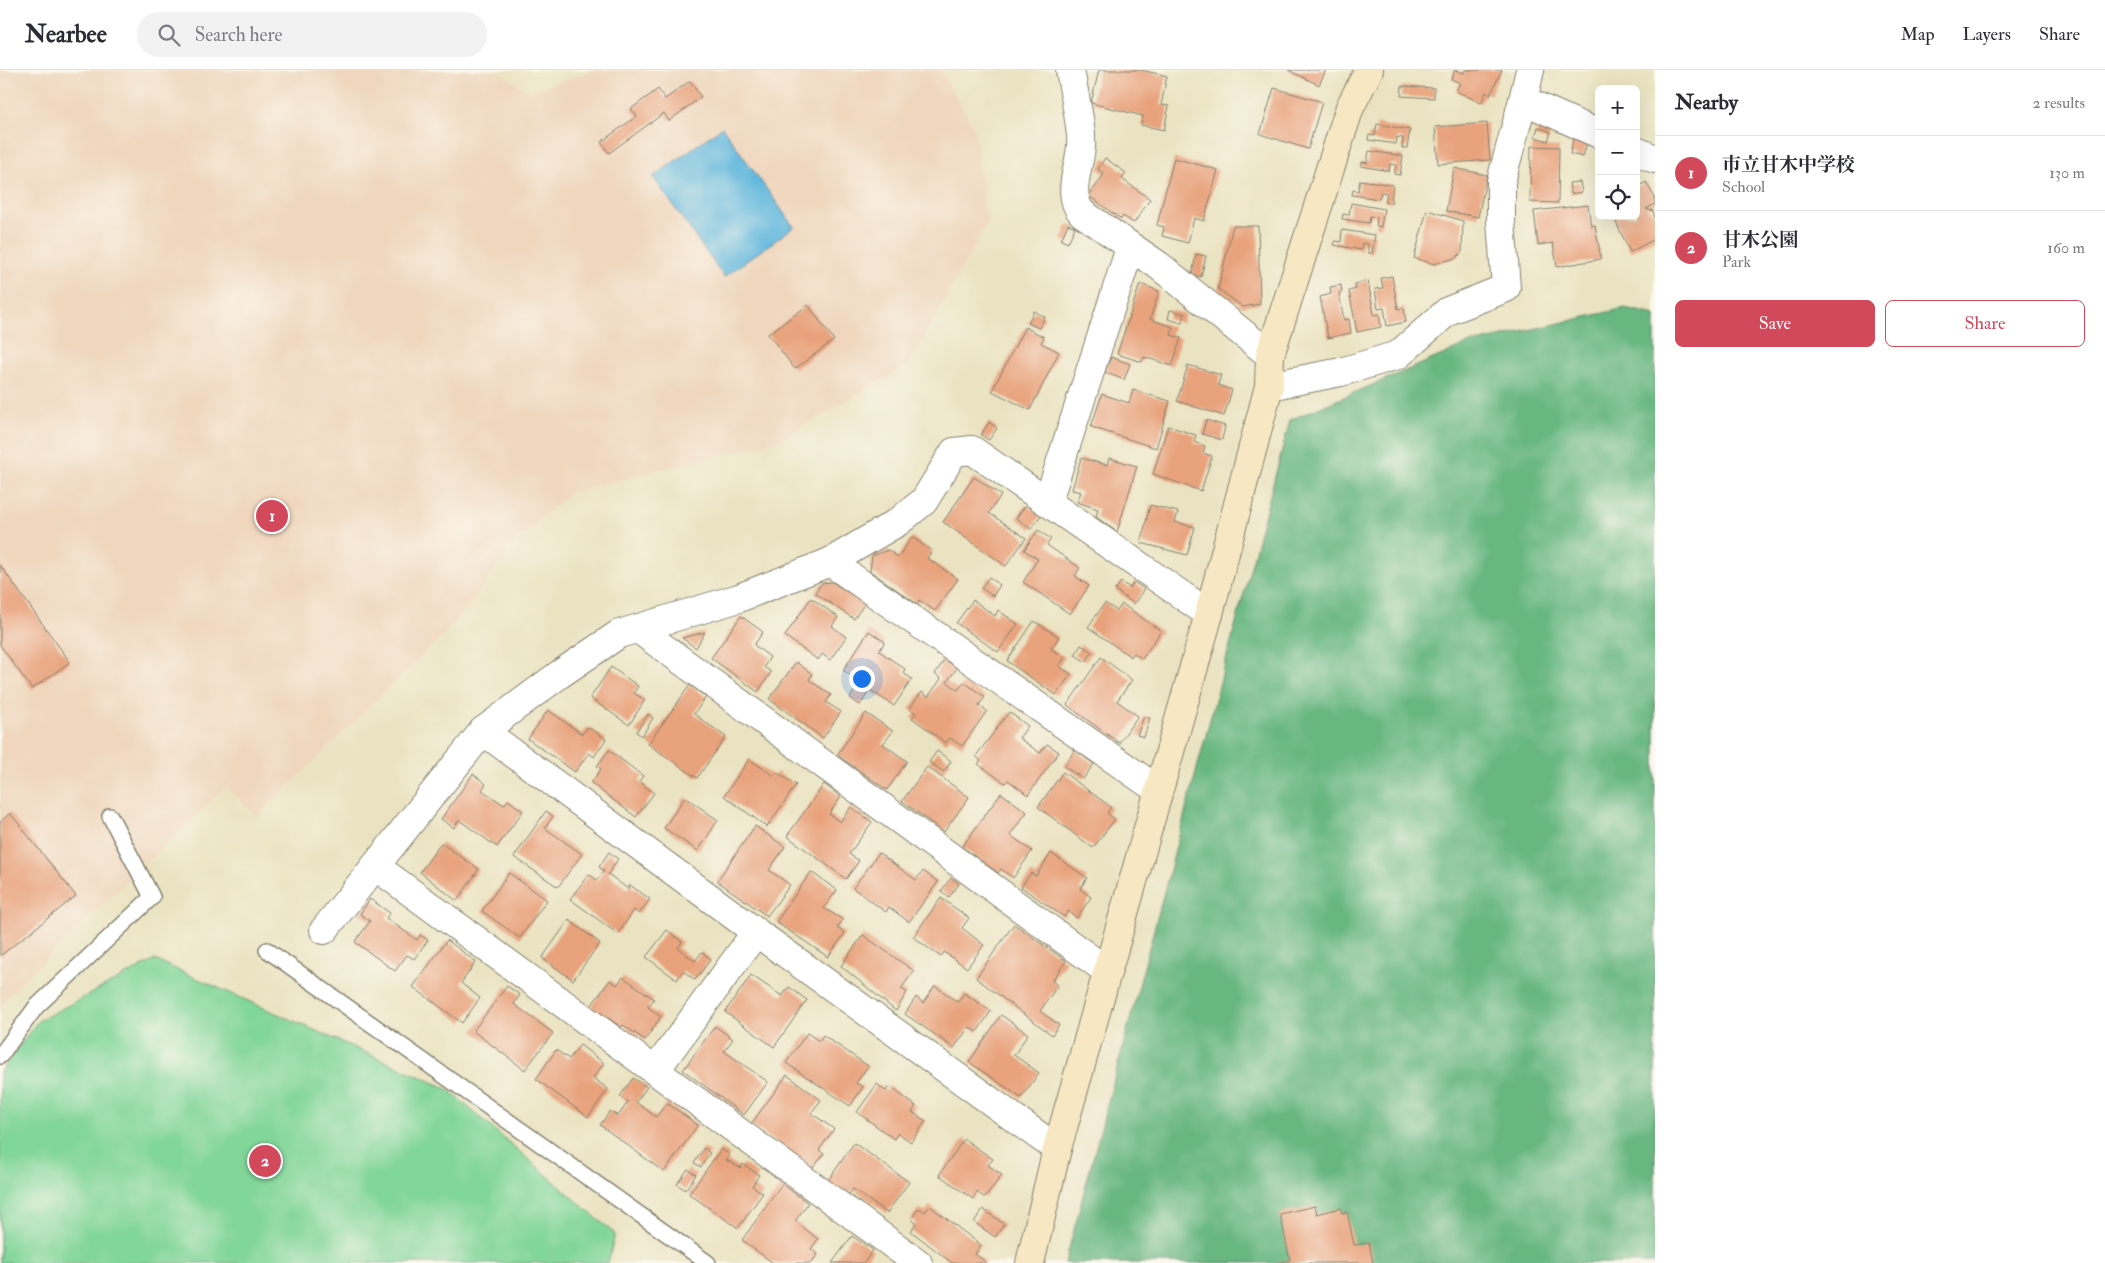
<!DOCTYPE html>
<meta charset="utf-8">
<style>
:root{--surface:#fff;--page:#f2f2f3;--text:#2b2b33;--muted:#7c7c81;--line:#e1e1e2;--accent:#d1495b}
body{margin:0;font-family:"IM FELL Double Pica","Noto Serif JP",serif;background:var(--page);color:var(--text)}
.controls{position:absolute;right:15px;top:15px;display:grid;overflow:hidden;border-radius:8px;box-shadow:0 5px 20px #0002}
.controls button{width:45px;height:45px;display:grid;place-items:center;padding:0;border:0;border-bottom:1px solid var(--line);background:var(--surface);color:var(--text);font:25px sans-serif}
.you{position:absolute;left:861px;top:608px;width:18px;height:18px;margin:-12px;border:4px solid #fff;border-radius:50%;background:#1a73e8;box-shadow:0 0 0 8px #1a73e833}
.badge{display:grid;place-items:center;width:32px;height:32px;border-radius:50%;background:var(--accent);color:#fff;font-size:16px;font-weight:700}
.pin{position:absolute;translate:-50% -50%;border:2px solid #fff;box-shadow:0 1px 5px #0006}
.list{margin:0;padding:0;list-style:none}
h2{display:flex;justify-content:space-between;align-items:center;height:65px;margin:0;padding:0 20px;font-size:21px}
h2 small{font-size:16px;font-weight:400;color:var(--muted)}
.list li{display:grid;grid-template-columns:32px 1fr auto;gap:15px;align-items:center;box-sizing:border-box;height:75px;padding:0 20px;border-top:1px solid var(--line)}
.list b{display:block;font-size:19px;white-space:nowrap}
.list p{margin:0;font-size:16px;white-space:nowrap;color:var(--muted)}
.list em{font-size:16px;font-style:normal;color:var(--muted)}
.actions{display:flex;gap:10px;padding:15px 20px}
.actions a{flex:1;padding:11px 0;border:1px solid var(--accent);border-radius:8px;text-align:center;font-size:18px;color:var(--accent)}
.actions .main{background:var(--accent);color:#fff}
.icon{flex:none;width:28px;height:28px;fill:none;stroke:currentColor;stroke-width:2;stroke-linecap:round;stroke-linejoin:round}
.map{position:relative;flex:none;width:1655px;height:1193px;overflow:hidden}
header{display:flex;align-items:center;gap:30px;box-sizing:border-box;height:70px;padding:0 25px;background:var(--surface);border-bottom:1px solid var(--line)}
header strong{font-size:24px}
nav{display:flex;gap:28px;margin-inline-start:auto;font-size:18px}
.search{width:350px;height:45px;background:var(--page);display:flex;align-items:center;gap:12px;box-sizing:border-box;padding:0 18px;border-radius:28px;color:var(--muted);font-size:19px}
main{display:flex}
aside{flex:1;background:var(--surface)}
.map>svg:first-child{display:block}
.built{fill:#efd6bc}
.green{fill:#81d699;stroke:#4e795a}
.forest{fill:#68b781;stroke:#426a4e}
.water{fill:#60b7dd;stroke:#3e6a7c}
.building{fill:#e8a27c}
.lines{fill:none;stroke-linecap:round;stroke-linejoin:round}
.lane-casing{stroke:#83806e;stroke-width:18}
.street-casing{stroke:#83806e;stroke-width:30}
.secondary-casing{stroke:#83806e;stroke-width:30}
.lane{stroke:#fff;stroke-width:15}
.street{stroke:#fff;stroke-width:28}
.secondary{stroke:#f7e8c3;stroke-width:28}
</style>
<header>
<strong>Nearbee</strong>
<div class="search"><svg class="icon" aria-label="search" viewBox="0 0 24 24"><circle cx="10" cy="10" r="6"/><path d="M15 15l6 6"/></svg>Search here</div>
<nav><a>Map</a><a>Layers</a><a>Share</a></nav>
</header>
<main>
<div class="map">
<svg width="1655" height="1193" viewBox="0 0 1655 1193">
<rect width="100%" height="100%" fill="#fbf7ec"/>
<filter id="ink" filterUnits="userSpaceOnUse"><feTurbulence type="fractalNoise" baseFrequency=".02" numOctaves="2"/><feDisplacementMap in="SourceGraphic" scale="10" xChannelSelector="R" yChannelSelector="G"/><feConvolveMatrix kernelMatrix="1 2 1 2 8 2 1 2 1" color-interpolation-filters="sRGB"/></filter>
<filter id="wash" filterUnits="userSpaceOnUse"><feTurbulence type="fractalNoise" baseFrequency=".0096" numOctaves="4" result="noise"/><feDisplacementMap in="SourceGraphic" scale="20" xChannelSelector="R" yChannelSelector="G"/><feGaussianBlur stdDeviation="1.12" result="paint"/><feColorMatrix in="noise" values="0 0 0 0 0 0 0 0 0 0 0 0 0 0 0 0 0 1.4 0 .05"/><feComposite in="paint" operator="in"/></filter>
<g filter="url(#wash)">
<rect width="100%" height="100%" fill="#eae3c1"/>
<!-- built -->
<polygon class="built" points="0,0 496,0 529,22 593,0 940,0 974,58 987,153 909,294 779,370 571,422 516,470 454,554 257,747 226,716 16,917 0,937"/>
<!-- green -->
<polygon class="green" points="155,890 446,1018 615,1164 608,1193 0,1193 0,1002 38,951"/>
<!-- forest -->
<polygon class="forest" points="1625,238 1655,245 1655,1193 1065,1193 1290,350 1468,274"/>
<!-- water -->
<polygon class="water" points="722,57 794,157 724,207 653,107"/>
<g id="blocks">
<!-- building -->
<g class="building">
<polygon points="1099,0 1141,0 1167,6 1161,35 1169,36 1164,60 1141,55 1143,46 1091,33"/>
<polygon points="1288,0 1326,0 1319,15"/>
<polygon points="1455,0 1464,3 1465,0 1502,0 1490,25 1486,22 1481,33 1456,21 1460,13 1451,9"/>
<polygon points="690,11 701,27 669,51 664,43 609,83 601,72 637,46 631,39 658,19 665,29"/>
<polygon points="1402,16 1434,18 1434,28 1401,26"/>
<polygon points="1274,18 1322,32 1308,79 1260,64"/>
<polygon points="1487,53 1490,90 1438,94 1435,57"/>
<polygon points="1377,54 1410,60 1407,78 1402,78 1403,68 1397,67 1396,74 1368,70 1369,65 1375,66"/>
<polygon points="1538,57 1551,62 1548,71 1535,67"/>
<polygon points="1574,65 1588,68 1583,87 1570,84"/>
<polygon points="1531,76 1559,77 1558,133 1530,132"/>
<polygon points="1369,81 1403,86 1400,105 1394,104 1396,95 1390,94 1389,101 1361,96 1362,92 1367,93"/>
<polygon points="1105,88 1126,103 1122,109 1150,129 1134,153 1123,146 1121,149 1089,126 1104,104 1098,99"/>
<polygon points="1174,88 1218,100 1204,151 1194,148 1188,173 1162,166 1164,157 1157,155"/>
<polygon points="1454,98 1487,105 1478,147 1446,141"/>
<polygon points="1360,110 1393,115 1391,133 1385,132 1387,123 1381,122 1379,129 1352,125 1353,120 1358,121"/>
<polygon points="1580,112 1582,122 1571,124 1569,113"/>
<polygon points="1646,112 1655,128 1655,134 1646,139 1653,141 1655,148 1655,169 1630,182 1613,146 1636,146 1636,118"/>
<polygon points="1351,133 1384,139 1381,157 1376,156 1377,147 1370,146 1369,153 1342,149 1343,144 1349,145"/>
<polygon points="1588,135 1591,156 1595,155 1601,189 1557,197 1553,173 1538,175 1534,141"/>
<polygon points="1427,140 1463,151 1462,182 1456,188 1434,194 1414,188"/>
<polygon points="1068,154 1075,157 1068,173 1061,170"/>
<polygon points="1233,156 1258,156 1260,234 1243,237 1218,219"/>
<polygon points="1342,160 1375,165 1372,183 1368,183 1368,174 1362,173 1361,180 1334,175 1335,171 1341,172"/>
<polygon points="1196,184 1206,186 1201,207 1192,205"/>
<polygon points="1392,206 1398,239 1404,238 1406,252 1387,256 1384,238 1378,239 1375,219 1383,218 1381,208"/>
<polygon points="1368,211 1374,245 1379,244 1381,257 1357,262 1349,221 1356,219 1355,214"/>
<polygon points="1140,214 1159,221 1150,249 1173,257 1171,265 1181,268 1172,296 1144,287 1142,292 1117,284"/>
<polygon points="1341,215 1342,222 1339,223 1344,250 1349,249 1351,263 1328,268 1320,227 1331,224 1330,217"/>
<polygon points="808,235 834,270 795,299 768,264"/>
<polygon points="1170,240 1185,244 1182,253 1168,249"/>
<polygon points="1034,241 1045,247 1039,258 1028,253"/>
<polygon points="1025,257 1044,267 1041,273 1059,282 1030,340 992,321"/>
<polygon points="1111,287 1130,294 1124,310 1105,302"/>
<polygon points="1188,295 1221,305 1218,315 1232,320 1224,346 1177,331"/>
<polygon points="1133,320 1170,331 1156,378 1091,357 1102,324 1129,333"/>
<polygon points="1206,350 1225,356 1222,370 1202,364"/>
<polygon points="989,352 997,358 989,370 981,365"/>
<polygon points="1168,356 1196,365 1194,372 1205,376 1203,383 1212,386 1201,421 1153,404"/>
<polygon points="1081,388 1107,395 1109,388 1137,396 1117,462 1096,447 1098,439 1077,432 1081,422 1072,420"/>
<polygon points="974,407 1001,425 989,443 1026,468 1006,496 943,452"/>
<polygon points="1026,435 1041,445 1031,459 1016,448"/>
<polygon points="1150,435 1178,442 1175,452 1195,457 1187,485 1141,473"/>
<polygon points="1038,460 1051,469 1047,475 1080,498 1075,506 1089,516 1070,544 1023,512 1038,489 1024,480"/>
<polygon points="912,467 932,481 927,488 958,509 935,541 919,530 917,534 870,501 872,486 888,480 898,487"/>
<polygon points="0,495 70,592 32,619 0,575"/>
<polygon points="989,507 1000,515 993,526 981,518"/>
<polygon points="832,512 865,533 854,549 815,523 822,513"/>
<polygon points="1121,512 1130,518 1134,512 1144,519 1134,534 1115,520"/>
<polygon points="811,528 838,547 832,556 846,567 830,590 822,584 818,590 785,566"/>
<polygon points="973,530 995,546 998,540 1018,554 998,582 956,553"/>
<polygon points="1105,533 1117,541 1122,534 1161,561 1142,589 1134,583 1131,587 1088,557"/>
<polygon points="741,546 763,562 754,575 770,587 764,597 771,602 758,622 711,588"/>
<polygon points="1034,551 1059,567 1051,579 1065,587 1059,596 1071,604 1056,625 1007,591"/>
<polygon points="869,561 885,572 879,581 905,599 903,603 912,609 894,636 870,620 860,635 850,628 860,612 843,600"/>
<polygon points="705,562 696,578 682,568"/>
<polygon points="1081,575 1092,582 1086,592 1075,585"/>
<polygon points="1101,587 1132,610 1117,631 1138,646 1119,673 1067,635"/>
<polygon points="945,589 957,598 947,612 958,620 964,612 985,627 979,635 987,641 962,676 950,668 946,673 912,648 916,643 909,639 922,622 928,627 941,609 935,604"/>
<polygon points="796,592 812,604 809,610 831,625 826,632 841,642 823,668 769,629"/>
<polygon points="611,597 638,616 634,623 645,630 629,655 590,628"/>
<polygon points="690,615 706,627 694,644 726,667 697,708 648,674"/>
<polygon points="548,640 582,664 588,657 606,669 594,687 589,683 575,702 528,669"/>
<polygon points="1009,642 1028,656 1019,668 1040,683 1047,674 1059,682 1028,725 1008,710 1005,713 978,694 981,691 976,686"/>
<polygon points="866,643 893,661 883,674 907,691 887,720 837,685"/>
<polygon points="648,644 653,648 642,666 636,662"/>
<polygon points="1144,646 1150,648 1144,667 1137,665"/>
<polygon points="609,680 643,706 639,711 654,723 636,747 591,713 601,699 597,696"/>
<polygon points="1075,680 1094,694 1083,709 1064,696"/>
<polygon points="937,681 951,691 944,702 929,692"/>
<polygon points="749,689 774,706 777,702 796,715 767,757 724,726"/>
<polygon points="927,697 969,727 944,762 902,731"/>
<polygon points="1063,702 1111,737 1107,743 1115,749 1093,778 1038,737"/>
<polygon points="473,704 486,714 482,720 504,735 508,730 523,741 497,777 459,750 454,758 441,749"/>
<polygon points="824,714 841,727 829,744 840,752 851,737 872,752 849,784 859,791 846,809 787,766"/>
<polygon points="1001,723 1027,742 1010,765 1032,781 1013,808 1001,799 998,803 962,777"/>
<polygon points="685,727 718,750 698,781 664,758"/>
<polygon points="546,741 553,746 545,758 582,784 558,817 514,787"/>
<polygon points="10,743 76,826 0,886 0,752"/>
<polygon points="755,756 785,777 769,800 790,815 767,846 717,811"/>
<polygon points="441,773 479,799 457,831 420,802"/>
<polygon points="609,782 618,789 608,804 628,819 630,815 650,829 639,844 634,840 618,864 570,829 589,804 597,810 604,801 599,797"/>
<polygon points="879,783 916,810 923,801 938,812 909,852 889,837 886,842 853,818"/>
<polygon points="1051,783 1087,808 1080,819 1091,827 1077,848 1068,841 1064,847 1021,817 1031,803 1036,806"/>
<polygon points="811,802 837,820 824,838 843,850 837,858 845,863 828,887 776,852"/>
<polygon points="509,803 547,830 520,868 482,841"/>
<polygon points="951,808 959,814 949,827 941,821"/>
<polygon points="941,828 969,848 962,858 984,875 967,898 944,882 941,887 913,867"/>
<polygon points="370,829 390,843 386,848 417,870 420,865 428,870 414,889 407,885 395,901 355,872 370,851 360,844"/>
<polygon points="569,850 600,873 573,910 542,888"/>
<polygon points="1014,854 1066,891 1052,911 1058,915 1040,941 1059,955 1052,965 976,908"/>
<polygon points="667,860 682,872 678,878 695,891 702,882 711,889 695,910 683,901 677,910 646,887"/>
<polygon points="863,865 914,901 901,919 907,922 896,941 841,896"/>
<polygon points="447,870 476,892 461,913 480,928 462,953 413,917"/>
<polygon points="751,905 782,926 789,917 807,930 774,977 725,942"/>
<polygon points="623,907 654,929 648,937 661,947 645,970 623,955 621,957 591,936 610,910 617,915"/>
<polygon points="507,916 520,925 514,934 553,963 525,1000 473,961"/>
<polygon points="935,916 958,932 964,923 991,941 977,962 969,957 954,978 905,944 916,927 923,933"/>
<polygon points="1001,945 1028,964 1014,985 1039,1003 1021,1028 969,992"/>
<polygon points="715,956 733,969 724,981 768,1012 744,1045 683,1000"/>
<polygon points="807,963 819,971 823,965 868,996 856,1013 863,1017 850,1036 786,993"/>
<polygon points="580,975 604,993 593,1008 608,1019 588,1047 536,1009 556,980 569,989"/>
<polygon points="787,1005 821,1030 811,1043 834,1059 819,1080 824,1084 812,1099 751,1054"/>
<polygon points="633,1008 647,1017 636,1032 656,1047 667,1033 698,1055 664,1102 600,1055 610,1041 618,1046 628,1032 620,1026"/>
<polygon points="877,1014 886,1021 889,1016 916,1036 912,1042 926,1051 911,1072 898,1063 894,1069 857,1042"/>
<polygon points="964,1069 993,1089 988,1095 1002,1105 985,1128 977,1122 973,1129 939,1105"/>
<polygon points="854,1073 909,1112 887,1143 853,1119 848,1126 827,1112"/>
<polygon points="704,1078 710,1083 701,1097 694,1093"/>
<polygon points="721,1079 730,1085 726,1090 740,1098 743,1094 759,1105 752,1116 763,1123 738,1158 689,1124"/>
<polygon points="688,1099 696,1105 685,1120 677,1114"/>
<polygon points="782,1114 808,1133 795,1151 818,1169 811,1179 818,1184 811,1193 773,1193 742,1170"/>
<polygon points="930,1136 981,1175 975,1184 987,1193 952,1193 911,1161 916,1153 911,1149 919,1138 925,1142"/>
<polygon points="1315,1136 1317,1144 1341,1138 1342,1143 1347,1142 1354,1175 1369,1173 1373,1193 1277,1193 1290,1190 1280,1144"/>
<polygon points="983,1139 1004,1154 995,1167 974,1152"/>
<polygon points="852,1166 873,1180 864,1193 832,1193"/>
</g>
</g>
</g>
<g filter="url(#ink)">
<use href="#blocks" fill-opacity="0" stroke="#83806e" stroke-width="1"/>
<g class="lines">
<defs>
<g id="lane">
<polyline points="267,880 708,1193"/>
<polyline points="0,986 36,937 152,827 110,746"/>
</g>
<g id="street">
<path d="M1070,0c3,19 13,60 11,77 -2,22 -15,48 1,66l76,52 112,90"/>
<polyline points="1530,0 1523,30 1599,64"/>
<polyline points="1636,81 1655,89"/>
<polyline points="1269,316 1341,302 1398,285 1448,241 1506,218 1501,151 1501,111 1523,30"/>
<polyline points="1048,431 1130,178"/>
<polyline points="830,492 1158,720"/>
<polyline points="638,559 1107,901"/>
<polyline points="375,796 918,1193"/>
<polyline points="324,860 483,661"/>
<polyline points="655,1001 756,862"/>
<polyline points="1057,1079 756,862 483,661 560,604 619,564 739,528 830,492 898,452 924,431 954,382 972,380 1209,544"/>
</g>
<polyline id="secondary" points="1030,1193 1057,1079 1209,544 1269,316 1270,285 1350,37 1369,0"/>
</defs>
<!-- lane casing -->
<use href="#lane" class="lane-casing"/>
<!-- street casing -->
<use href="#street" class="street-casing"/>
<!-- secondary casing -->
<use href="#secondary" class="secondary-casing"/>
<!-- lane -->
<use href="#lane" class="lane"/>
<!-- street -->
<use href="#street" class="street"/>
<!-- secondary -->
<use href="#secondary" class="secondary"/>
</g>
</g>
</svg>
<div class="controls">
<button>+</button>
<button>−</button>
<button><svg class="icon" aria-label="locate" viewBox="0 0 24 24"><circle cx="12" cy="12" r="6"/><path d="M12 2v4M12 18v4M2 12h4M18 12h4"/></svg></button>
</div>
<div class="you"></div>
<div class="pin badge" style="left:272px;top:446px">1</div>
<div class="pin badge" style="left:265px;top:1091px">2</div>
</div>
<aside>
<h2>Nearby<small>2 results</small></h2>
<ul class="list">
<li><span class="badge">1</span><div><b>市立甘木中学校</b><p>School</p></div><em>130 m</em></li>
<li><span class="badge">2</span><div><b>甘木公園</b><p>Park</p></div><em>160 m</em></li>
</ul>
<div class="actions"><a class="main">Save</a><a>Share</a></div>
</aside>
</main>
